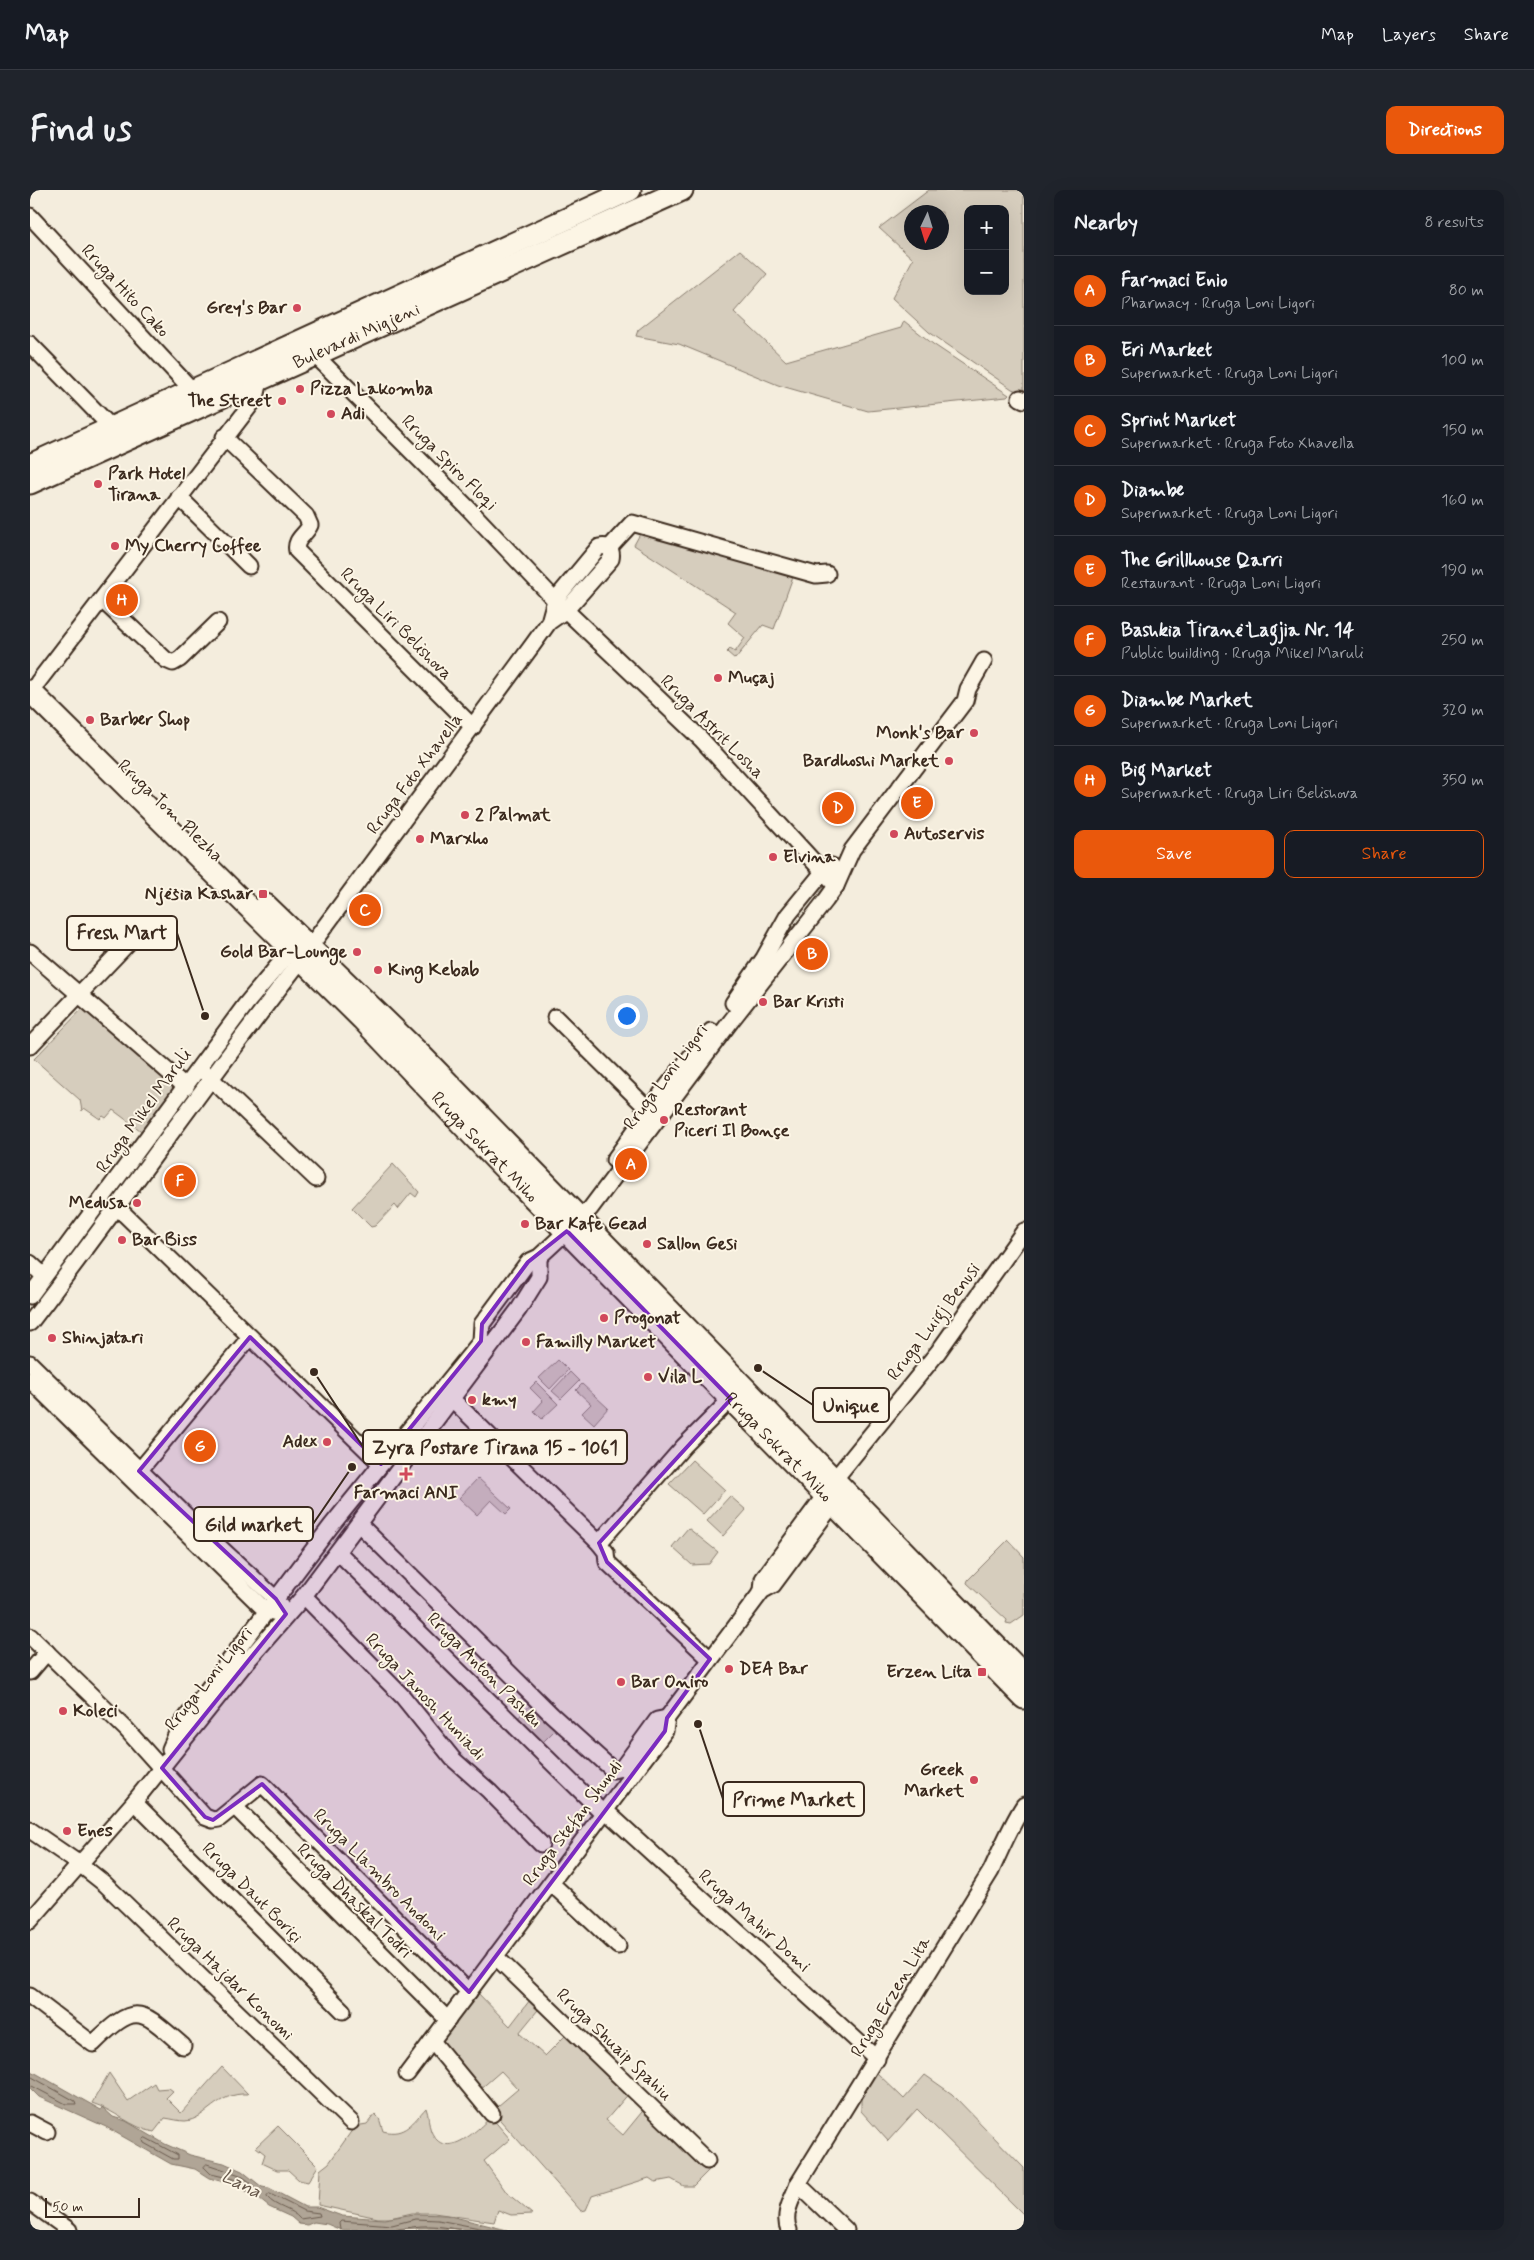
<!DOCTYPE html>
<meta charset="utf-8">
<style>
:root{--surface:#171b24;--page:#20242c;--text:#f1f3f6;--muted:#9ea1a6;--line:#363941;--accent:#ea580c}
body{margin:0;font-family:Mynerve,sans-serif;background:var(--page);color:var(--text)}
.controls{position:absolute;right:15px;top:15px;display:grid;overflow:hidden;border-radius:10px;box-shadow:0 5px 20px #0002}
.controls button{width:45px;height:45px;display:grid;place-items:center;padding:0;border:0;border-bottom:1px solid var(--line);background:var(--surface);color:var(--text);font:25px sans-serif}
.compass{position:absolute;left:874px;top:15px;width:45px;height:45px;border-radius:50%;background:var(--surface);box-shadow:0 5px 20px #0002;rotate:184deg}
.scale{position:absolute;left:15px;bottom:12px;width:95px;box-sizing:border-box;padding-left:5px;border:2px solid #3b2a1e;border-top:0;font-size:14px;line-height:18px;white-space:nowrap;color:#3b2a1e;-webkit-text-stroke:4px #fcf5e5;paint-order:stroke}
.you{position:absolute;left:596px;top:825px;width:18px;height:18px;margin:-12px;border:4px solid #fff;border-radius:50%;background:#1a73e8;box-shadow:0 0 0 8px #1a73e833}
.badge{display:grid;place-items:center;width:32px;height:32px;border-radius:50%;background:var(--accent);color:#fff;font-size:16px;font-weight:700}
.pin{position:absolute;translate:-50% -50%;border:2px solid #fff;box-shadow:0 1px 5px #0006}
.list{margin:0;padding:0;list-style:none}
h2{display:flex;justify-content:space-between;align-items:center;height:65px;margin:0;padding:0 20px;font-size:21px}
h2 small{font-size:16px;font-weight:400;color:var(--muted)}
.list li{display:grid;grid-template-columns:32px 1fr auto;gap:15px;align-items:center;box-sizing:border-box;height:70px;padding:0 20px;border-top:1px solid var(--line)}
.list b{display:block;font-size:19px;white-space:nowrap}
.list p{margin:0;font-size:16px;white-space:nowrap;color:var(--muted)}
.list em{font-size:16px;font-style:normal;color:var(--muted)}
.actions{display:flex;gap:10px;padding:15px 20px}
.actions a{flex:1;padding:11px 0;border:1px solid var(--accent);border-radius:10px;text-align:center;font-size:18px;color:var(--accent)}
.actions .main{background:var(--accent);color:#fff}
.map{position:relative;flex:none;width:994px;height:2040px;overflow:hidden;border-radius:10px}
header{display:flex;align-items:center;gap:30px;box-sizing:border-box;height:70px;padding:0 25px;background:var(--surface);border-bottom:1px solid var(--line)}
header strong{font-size:24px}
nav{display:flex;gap:28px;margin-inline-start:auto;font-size:18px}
.intro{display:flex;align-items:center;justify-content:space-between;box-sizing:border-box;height:120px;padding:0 30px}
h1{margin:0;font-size:35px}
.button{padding:12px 22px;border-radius:10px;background:var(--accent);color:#fff;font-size:18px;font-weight:700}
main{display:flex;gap:30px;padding:0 30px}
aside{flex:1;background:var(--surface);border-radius:10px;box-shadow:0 5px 20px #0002}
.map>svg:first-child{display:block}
.green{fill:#d6cdbd;stroke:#887c6e;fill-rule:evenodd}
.water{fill:#b0a596;stroke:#817466}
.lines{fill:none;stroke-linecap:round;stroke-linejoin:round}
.shore{stroke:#6a5b4e;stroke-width:1}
.minor-casing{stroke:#3b2a1e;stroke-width:19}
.secondary-casing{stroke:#3b2a1e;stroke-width:25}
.minor{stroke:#fcf5e5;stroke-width:15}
.secondary{stroke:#fcf5e5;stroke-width:21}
.marked{fill:#7b2cbf;fill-opacity:0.2;stroke:#7b2cbf;stroke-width:4;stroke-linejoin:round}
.poi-dot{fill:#d1495b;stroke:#fcf5e5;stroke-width:2}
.labels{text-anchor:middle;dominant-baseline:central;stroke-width:4;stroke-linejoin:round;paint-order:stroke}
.street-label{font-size:18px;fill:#3b2a1e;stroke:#fcf5e5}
.poi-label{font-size:18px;font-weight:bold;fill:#3b2a1e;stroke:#fcf5e5;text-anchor:start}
.water-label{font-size:19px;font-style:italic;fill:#645548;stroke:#fcf5e5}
.leader{fill:none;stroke:#3b2a1e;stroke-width:2}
.callout-dot{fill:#3b2a1e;stroke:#fcf5e5;stroke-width:2}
.callout{fill:#fcf5e5;stroke:#3b2a1e;stroke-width:2}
.callout-label{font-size:19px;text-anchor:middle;font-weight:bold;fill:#3b2a1e}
</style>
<header>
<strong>Map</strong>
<nav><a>Map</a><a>Layers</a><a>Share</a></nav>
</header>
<div class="intro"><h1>Find us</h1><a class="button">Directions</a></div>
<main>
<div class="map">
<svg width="994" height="2040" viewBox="0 0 994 2040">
<rect width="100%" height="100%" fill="#f4eddd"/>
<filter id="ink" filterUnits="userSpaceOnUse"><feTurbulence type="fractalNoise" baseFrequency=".02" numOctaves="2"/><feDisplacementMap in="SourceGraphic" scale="10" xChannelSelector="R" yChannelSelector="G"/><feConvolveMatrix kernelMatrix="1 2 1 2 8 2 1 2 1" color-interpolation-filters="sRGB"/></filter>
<g filter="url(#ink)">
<!-- green -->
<g class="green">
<path d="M899,0h95v204l-12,-5 -83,-57 -37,-34 21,-39 -34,-31zM938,19h37v82h-37zM882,22h30v30h-30z"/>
<polygon points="710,60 737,84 704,122 756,171 871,138 874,131 903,154 979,205 977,207 838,221 748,195 649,154 606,146 608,140"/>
<polygon points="622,340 764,384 744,439 733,435 705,469 697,462 700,459 705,462 715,448 698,433 706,422 604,355 610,344"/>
<polygon points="55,816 144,896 144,903 114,943 83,920 76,928 73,926 70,929 54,918 52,921 50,910 4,869"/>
<polygon points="363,974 389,1002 386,1007 381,1003 368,1019 365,1015 345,1036 341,1037 322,1018"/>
<polygon points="528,1170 538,1180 520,1199 509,1188"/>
<polygon points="540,1182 549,1191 531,1209 522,1201"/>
<polygon points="506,1192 528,1214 512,1229 504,1221 513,1211 500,1198"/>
<polygon points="552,1194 578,1218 564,1234 552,1223 561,1214 546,1200"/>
<polygon points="662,1270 695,1300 673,1324 639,1294"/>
<polygon points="448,1288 481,1319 476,1324 461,1310 447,1325 429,1308"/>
<polygon points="700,1306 716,1320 693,1346 677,1331"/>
<polygon points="658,1338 688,1362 679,1374 662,1375 642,1357"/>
<polygon points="978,1350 994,1367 994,1425 981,1434 976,1433 977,1430 937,1393 938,1390"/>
<polygon points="503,1512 528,1537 511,1554 486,1530"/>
<polygon points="444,1799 480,1836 503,1806 512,1815 489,1843 515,1866 539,1842 601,1901 576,1930 593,1945 616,1917 679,1980 663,1996 654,1996 641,1989 625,1992 619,1988 562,2006 556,2020 551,2021 462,1921 488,1899 471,1881 448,1901 408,1848"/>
<path d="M192,1877l26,27c-32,-2 -42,26 -63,27 -6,0 -13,-2 -20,-3l-11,14c-22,-4 -40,-22 -62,-29l17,-30 19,28 26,-18 3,6 12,-1 4,3 -7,7 15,15z"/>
<polygon points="845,1881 874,1909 895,1885 922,1904 994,1978 994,2025 887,1919 858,1951 831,1921 831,1909"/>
<path d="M396,1918c3,7 2,16 5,23 14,32 46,-1 60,-14l19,22 -26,22 23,32 25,21 -21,1 -13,-5 -4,12 -60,-9h-22l-22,5h-12l-60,-13 2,-35 9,-7 26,-37 12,-2 8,-10 4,4 4,13c22,6 30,-9 43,-23z"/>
<polygon points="248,1936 288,1976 278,1992 269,1990 258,1980 247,1980 232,1973 235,1964 226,1957"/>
</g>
<!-- water -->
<polygon class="water" points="0,1880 71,1920 72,1917 83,1927 96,1931 135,1954 160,1965 194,1973 212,1981 232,1997 239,1998 275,2017 287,2017 312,2026 354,2029 384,2024 416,2025 477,2040 395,2038 311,2040 297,2034 284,2032 277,2035 269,2034 261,2027 239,2017 224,2005 201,1994 179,1988 165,1979 141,1974 76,1937 9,1907 0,1898"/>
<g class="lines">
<!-- shore -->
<g class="shore">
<polyline points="0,1886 45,1911 46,1914 36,1914 0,1895"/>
<polygon points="116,1948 148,1965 148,1969 143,1969 114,1953 113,1950"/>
<polygon points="177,1974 210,1985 220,1992 221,1996 218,1997 203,1989 181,1984 174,1977"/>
<path d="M240,2004l34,17 15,2 1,3 -20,3c-9,-11 -24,-11 -33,-22z"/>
<polyline points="310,2040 309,2033 311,2031 362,2035 385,2029 408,2030 460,2040"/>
<path d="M368,2040c21,-6 40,-5 62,0"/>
</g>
<defs>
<g id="minor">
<polyline points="0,26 163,201"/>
<polyline points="0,154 82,238"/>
<polyline points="285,165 437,317 525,410 671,549 806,696"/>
<polyline points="990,208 994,210"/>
<path d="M194,247l82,79 4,9c-4,10 -16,14 -13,26l176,176"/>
<polyline points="149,307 219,376"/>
<polyline points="579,358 602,333 786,385 797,384"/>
<polyline points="72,410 136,470 143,473 150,469 188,432"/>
<polyline points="8,492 226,208 230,190"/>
<path d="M279,758l225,-305 15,-21 6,-22 44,-53c9,-2 14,3 12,12l-45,51 -17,12"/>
<polyline points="0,762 156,897"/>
<polyline points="703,813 734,768 758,725 794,681 802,676"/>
<polyline points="525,827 619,920"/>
<polyline points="0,856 101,750"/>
<polyline points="173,881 286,989"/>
<polyline points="584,970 631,904 681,841"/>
<polyline points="88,1018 351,1274"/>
<polyline points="549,1027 560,1019 701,831 796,710 806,696 822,660 935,511 938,499 954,471"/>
<polyline points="0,1073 14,1086"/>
<polyline points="0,1106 216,814 261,760"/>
<path d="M0,1133c92,-120 178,-244 271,-363"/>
<polyline points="0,1173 169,1338 246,1409 251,1417"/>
<polyline points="0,1190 230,1415 238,1421 247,1423"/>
<polyline points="422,1209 569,1353 576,1362 577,1372 680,1469"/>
<polyline points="109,1281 220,1147"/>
<polyline points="804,1290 908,1162 994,1041"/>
<polyline points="329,1334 522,1525 583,1580 592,1578 627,1530 637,1528"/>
<polyline points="569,1353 654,1256 701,1209"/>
<polyline points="308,1362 574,1624"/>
<polyline points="732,1401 733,1389 795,1305"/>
<polyline points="274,1406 373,1507 423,1569 459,1601 511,1654"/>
<polyline points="0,1446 96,1539 175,1627 183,1630 189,1629 232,1594 439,1802"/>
<polyline points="0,1482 17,1462"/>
<polyline points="140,1559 150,1536 301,1336 451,1151 452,1134 498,1072 509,1067 537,1041"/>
<polyline points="104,1612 313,1821"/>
<polyline points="205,1617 418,1830"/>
<polyline points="576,1621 847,1869"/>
<polyline points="0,1640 51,1675 75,1694 321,1932"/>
<polyline points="521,1693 588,1756"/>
<polyline points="0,1731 104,1612 213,1476 274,1406 489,1119 509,1087 509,1067"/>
<polyline points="465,1766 677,1971"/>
<path d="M0,1806l63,48c44,-44 48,-34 90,2"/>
<polyline points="402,1851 462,1924"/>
<polyline points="377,1884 635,1541 637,1528 732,1401 743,1395 803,1314"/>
<polyline points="0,1933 17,1942"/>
<polyline points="768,1994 816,2040"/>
<polyline points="0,2012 39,2040"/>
<path d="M759,2040c-7,-16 4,-32 9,-46l193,-313c10,-22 20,-46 33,-66"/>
</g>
<g id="secondary">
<polyline points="0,275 600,0"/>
<path id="s1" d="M0,293l652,-293"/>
<path id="s2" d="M0,501l332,328 133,140 529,539"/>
<polyline points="236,715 393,867 994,1485"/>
</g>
</defs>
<!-- minor casing -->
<use href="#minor" class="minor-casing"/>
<!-- secondary casing -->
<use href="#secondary" class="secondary-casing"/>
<!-- minor -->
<use href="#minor" class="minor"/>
<!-- secondary -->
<use href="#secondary" class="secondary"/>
</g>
</g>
<!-- marked area -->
<path class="marked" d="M537,1041l164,168 -132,144 8,19 103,97 -43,59 -2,13 -196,261 -207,-208 -49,36 -8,-3 -43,-49 124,-154 -10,-15 -137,-128 111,-134 131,127 100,-123 1,-17 46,-62z"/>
<!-- markers -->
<g class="poi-dot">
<circle cx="267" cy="118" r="5"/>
<circle cx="270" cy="199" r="5"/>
<circle cx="252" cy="211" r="5"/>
<circle cx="301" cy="224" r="5"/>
<circle cx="68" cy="294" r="5"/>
<circle cx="85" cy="356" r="5"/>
<circle cx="688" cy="488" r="5"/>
<circle cx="60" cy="530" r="5"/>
<circle cx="944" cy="543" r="5"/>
<circle cx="919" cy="571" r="5"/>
<circle cx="435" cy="625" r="5"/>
<circle cx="864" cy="644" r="5"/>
<circle cx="390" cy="649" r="5"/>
<circle cx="743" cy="667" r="5"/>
<rect x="228" y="699" width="10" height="10" rx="2.5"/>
<circle cx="327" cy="762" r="5"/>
<circle cx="348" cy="780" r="5"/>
<circle cx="733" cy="812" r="5"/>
<circle cx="634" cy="930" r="5"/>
<circle cx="107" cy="1013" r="5"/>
<circle cx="495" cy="1034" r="5"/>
<circle cx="92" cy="1050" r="5"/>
<circle cx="617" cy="1054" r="5"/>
<circle cx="574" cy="1128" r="5"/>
<circle cx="22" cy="1148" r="5"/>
<circle cx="496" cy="1152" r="5"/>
<circle cx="618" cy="1187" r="5"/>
<circle cx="442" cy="1210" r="5"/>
<circle cx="297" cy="1252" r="5"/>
<path d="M373.5 1276.5h5v5h5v5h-5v5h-5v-5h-5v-5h5z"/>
<circle cx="699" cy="1479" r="5"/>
<rect x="947" y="1477" width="10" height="10" rx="2.5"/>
<circle cx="591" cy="1492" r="5"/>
<circle cx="33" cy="1521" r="5"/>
<circle cx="944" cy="1590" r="5"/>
<circle cx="37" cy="1641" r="5"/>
</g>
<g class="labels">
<!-- street labels -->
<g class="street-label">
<text transform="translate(95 101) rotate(47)">Rruga Hito Cako</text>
<text stroke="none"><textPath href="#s1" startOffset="358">Bulevardi Migjeni</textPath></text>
<text transform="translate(419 273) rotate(45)">Rruga Spiro Floqi</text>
<text transform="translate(366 434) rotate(45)">Rruga Liri Belishova</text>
<text transform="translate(682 537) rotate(45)">Rruga Astrit Losha</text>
<text transform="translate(385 584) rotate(-53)">Rruga Foto Xhavella</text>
<text transform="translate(140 621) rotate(44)">Rruga Tom Plezha</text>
<text transform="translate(636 887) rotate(-53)">Rruga Loni Ligori</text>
<text transform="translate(114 921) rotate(-54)">Rruga Mikel Maruli</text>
<text stroke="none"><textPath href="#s2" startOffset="644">Rruga Sokrat Miho</textPath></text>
<text transform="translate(904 1132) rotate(-53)">Rruga Luigj Benusi</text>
<text stroke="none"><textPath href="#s2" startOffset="1064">Rruga Sokrat Miho</textPath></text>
<text transform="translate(454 1480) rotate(45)">Rruga Anton Pashku</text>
<text transform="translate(179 1489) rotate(-51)">Rruga Loni Ligori</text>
<text transform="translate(395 1507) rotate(47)">Rruga Janosh Huniadi</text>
<text transform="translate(543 1633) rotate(-53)">Rruga Stefan Shundi</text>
<text transform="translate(349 1685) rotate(45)">Rruga Llambro Andoni</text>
<text transform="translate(222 1703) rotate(45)">Rruga Daut Boriçi</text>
<text transform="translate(324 1711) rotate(45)">Rruga Dhaskal Todri</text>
<text transform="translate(724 1731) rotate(42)">Rruga Mahir Domi</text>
<text transform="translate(200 1789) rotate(44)">Rruga Hajdar Konomi</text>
<text transform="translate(861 1807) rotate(-59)">Rruga Erzen Lita</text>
<text transform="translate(584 1855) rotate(44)">Rruga Shuaip Spahiu</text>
</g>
<!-- poi labels -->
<g class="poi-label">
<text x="257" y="118" text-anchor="end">Grey's Bar</text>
<text x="280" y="199">Pizza Lakomba</text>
<text x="242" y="211" text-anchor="end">The Street</text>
<text x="311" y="224">Adi</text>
<text x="78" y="284">Park Hotel<tspan x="78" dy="21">Tirana</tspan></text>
<text x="95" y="356">My Cherry Coffee</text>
<text x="698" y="488">Muçaj</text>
<text x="70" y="530">Barber Shop</text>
<text x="934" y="543" text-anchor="end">Monk's Bar</text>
<text x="909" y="571" text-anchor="end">Bardhoshi Market</text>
<text x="445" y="625">2 Palmat</text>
<text x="874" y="644">Autoservis</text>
<text x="400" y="649">Marxho</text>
<text x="753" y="667">Elvina</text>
<text x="223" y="704" text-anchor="end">Njësia Kashar</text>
<text x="317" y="762" text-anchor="end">Gold Bar-Lounge</text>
<text x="358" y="780">King Kebab</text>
<text x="743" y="812">Bar Kristi</text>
<text x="644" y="920">Restorant<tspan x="644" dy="21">Piceri Il Bonçe</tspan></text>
<text x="97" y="1013" text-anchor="end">Medusa</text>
<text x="505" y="1034">Bar Kafe Gead</text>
<text x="102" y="1050">Bar Biss</text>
<text x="627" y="1054">Sallon Gesi</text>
<text x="584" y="1128">Progonat</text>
<text x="32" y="1148">Shinjatari</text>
<text x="506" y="1152">Familly Market</text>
<text x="628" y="1187">Vila L</text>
<text x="452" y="1210">kmy</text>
<text x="287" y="1252" text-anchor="end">Adex</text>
<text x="376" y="1303" text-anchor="middle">Farmaci ANI</text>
<text x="709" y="1479">DEA Bar</text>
<text x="942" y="1482" text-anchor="end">Erzen Lita</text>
<text x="601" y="1492">Bar Oniro</text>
<text x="43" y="1521">Koleci</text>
<text x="934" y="1580" text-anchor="end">Greek<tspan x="934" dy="21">Market</tspan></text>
<text x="47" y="1641">Enes</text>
</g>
<!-- water labels -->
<g class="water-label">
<text transform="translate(211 1994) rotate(27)">Lana</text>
</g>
</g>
<!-- callouts -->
<path class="leader" d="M175 826L147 743M728 1178L783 1215M284 1182L333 1257M322 1277L283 1334M668 1534L693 1609"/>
<g class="callout-dot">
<circle cx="175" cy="826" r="5"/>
<circle cx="728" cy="1178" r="5"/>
<circle cx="284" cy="1182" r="5"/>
<circle cx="322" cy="1277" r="5"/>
<circle cx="668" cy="1534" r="5"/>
</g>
<g class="callout">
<rect x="37" y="726" width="110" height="34" rx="5"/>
<rect x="783" y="1198" width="76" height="34" rx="5"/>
<rect x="333" y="1240" width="264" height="34" rx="5"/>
<rect x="164" y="1317" width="119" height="34" rx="5"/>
<rect x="693" y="1592" width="141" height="34" rx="5"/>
</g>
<g class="callout-label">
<text x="92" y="749">Fresh Mart</text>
<text x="821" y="1222">Unique</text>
<text x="465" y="1264">Zyra Postare Tirana 15 - 1061</text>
<text x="224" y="1341">Gild market</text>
<text x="764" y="1616">Prime Market</text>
</g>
</svg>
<div class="controls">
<button>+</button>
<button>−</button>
</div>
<svg class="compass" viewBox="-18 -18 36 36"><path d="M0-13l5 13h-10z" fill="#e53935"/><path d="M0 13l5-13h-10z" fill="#9ea1a6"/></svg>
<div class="scale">50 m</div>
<div class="you"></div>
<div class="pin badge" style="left:601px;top:974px">A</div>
<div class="pin badge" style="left:782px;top:764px">B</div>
<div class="pin badge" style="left:335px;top:720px">C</div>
<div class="pin badge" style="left:808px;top:618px">D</div>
<div class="pin badge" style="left:887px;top:613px">E</div>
<div class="pin badge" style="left:150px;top:991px">F</div>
<div class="pin badge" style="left:170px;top:1256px">G</div>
<div class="pin badge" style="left:92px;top:410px">H</div>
</div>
<aside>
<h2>Nearby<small>8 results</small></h2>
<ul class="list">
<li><span class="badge">A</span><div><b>Farmaci Enio</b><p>Pharmacy · Rruga Loni Ligori</p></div><em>80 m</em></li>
<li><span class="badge">B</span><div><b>Eri Market</b><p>Supermarket · Rruga Loni Ligori</p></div><em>100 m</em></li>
<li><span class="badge">C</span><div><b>Sprint Market</b><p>Supermarket · Rruga Foto Xhavella</p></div><em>150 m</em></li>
<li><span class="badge">D</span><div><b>Diambe</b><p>Supermarket · Rruga Loni Ligori</p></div><em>160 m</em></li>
<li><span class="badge">E</span><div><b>The Grillhouse Qarri</b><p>Restaurant · Rruga Loni Ligori</p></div><em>190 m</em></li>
<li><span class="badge">F</span><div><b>Bashkia Tiranë Lagjia Nr. 14</b><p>Public building · Rruga Mikel Maruli</p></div><em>250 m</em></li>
<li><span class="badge">G</span><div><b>Diambe Market</b><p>Supermarket · Rruga Loni Ligori</p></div><em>320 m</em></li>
<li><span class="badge">H</span><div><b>Big Market</b><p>Supermarket · Rruga Liri Belishova</p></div><em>350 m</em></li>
</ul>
<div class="actions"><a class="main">Save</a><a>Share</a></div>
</aside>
</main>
